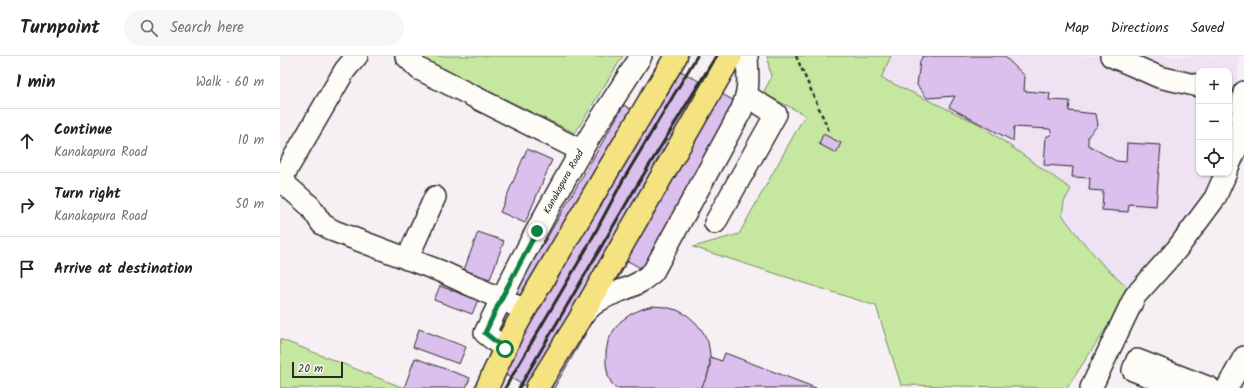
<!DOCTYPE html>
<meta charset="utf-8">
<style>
:root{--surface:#fff;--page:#f6f6f6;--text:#222;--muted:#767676;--line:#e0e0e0}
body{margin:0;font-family:Kalam,sans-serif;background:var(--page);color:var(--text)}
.controls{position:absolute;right:12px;top:12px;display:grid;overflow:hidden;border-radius:8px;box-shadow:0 1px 3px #0004}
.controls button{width:36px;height:36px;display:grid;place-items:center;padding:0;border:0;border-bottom:1px solid var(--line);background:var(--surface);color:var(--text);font:20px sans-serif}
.scale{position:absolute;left:12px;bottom:10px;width:51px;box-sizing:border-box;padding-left:4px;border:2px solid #2b2b2b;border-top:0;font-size:11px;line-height:14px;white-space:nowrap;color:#2b2b2b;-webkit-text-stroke:3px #fdfcf7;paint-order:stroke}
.stop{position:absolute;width:12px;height:12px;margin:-9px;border:3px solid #0b8043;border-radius:50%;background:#fff}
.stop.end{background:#0b8043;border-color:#fff;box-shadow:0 1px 4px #0008}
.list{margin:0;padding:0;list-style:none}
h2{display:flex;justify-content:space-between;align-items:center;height:52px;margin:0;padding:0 16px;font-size:17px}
h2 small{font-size:13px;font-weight:400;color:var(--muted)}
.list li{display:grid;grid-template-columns:26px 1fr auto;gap:12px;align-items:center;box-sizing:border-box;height:64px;padding:0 16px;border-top:1px solid var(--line)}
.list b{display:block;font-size:15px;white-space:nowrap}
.list p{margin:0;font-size:13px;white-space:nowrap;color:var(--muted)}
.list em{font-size:13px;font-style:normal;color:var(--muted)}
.icon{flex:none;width:22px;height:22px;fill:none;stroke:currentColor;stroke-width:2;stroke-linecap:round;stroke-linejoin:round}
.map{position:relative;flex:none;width:964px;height:332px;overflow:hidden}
header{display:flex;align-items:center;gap:24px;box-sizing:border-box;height:56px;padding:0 20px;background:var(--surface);border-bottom:1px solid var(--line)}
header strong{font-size:19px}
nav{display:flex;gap:22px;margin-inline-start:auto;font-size:14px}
.search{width:280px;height:36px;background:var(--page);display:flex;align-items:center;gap:10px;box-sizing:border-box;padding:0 14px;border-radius:22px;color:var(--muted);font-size:15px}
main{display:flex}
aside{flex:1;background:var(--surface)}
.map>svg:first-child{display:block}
.built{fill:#eee2f3}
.green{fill:#c6e7a0;stroke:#788966}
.building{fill:#dbc0ee;stroke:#2b2b2b}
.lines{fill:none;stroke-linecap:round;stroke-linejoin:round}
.minor-casing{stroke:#2b2b2b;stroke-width:24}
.highway-casing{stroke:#2b2b2b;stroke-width:25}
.path{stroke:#2b2b2b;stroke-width:2.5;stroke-dasharray:4 3;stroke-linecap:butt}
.minor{stroke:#fdfcf7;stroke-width:21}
.highway{stroke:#f5e382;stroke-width:22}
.rail{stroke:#2b2b2b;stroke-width:3}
.route{stroke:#0b8043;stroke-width:5}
.labels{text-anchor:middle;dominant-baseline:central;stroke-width:4;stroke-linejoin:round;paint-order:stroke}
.street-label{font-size:10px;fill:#2b2b2b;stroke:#fdfcf7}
</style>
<header>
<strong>Turnpoint</strong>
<div class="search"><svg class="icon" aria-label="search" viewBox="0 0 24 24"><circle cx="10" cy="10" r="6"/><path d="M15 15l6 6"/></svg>Search here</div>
<nav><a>Map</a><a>Directions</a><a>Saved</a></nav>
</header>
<main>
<aside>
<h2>1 min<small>Walk · 60 m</small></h2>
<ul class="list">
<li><svg class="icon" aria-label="ahead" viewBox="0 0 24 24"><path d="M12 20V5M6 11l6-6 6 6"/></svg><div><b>Continue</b><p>Kanakapura Road</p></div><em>10 m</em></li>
<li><svg class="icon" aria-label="right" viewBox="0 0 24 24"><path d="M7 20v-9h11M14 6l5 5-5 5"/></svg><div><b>Turn right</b><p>Kanakapura Road</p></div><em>50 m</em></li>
<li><svg class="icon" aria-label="arrive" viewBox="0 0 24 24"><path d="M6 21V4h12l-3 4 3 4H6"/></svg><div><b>Arrive at destination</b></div></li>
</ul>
</aside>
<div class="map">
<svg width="964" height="332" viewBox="0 0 964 332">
<rect width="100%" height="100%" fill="#f6f0f5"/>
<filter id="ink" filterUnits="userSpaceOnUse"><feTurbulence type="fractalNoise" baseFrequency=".025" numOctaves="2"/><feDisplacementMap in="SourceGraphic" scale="8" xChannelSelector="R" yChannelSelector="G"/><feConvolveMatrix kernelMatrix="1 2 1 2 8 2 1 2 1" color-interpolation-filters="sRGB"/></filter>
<g filter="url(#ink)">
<!-- built -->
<polygon class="built" points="611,0 959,0 954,68 949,87 949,15 919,15 919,117 938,117 933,129 906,166 890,183 851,234 823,209 798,180 782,159 784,146 790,133 601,22"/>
<!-- green -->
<g class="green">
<polygon points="146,0 343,0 295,77 144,4"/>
<polygon points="487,0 611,0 601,22 699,68 791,133 784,146 782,159 798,180 823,209 851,234 787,332 621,329 596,250 413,191 459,178 525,59 483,37 491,22"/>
<polygon points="0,283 124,332 0,332"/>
</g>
<!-- building -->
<g class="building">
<polygon points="643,0 724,0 745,20 744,35 770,37 769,44 790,45 789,55 816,58 818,69 808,80 808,89 836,105 846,106 847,87 881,89 876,150 849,148 848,156 822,154 823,135 809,134 810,122 792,121 793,111 764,109 766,81 772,78 770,73 734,71 733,85 669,51 675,40 647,42 637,29 640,5"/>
<polygon points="390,9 460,48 364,214 348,205 274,332 249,332 218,315 214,273 344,49 361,59"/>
<polygon points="543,78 561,87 556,97 539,88"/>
<polygon points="247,93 272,104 245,167 220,156"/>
<polygon points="198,176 224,185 210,223 184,214"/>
<polygon points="160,230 198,244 192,258 154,244"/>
<polygon points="373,250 385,251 397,254 407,259 416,267 423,276 428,286 430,298 430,310 427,321 421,332 335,332 333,330 328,320 326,308 326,296 328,285 334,274 341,265 351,258 362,253"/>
<polygon points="139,273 186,291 179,308 133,291"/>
<polygon points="445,297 536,332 421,332 427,321 430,310 430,301 442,305"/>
<polygon points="135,302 190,322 186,332 124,332"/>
</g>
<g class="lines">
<defs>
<g id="minor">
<polyline points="77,0 65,14 3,120 7,130 30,150 42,168 54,175 160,215 245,254"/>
<polyline points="126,0 139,13 302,95"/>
<polyline points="831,0 879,21 919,30"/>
<polyline points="949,109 959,87 964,36"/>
<polyline points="435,167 496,58 467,40"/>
<polyline points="127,203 155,141"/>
<path d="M304,258c16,-20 37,-21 56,-32 4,-3 8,-6 13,-10l88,-161c9,-22 7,-32 6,-55"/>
<path id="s1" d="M225,293l-20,-16c29,-62 62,-123 96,-182 19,-32 40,-63 60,-95"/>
<polyline points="811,332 855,240 897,193 935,142 946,117"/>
<polyline points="899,332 853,314 857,304 930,332"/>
<polyline points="947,332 964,301"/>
</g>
<g id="highway">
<polyline points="207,332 231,279 245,254 396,0"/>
<polyline points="257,332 299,264 451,0"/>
</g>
</defs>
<!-- minor casing -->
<use href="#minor" class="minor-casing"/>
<!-- highway casing -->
<use href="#highway" class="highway-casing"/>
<!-- path -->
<polyline class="path" points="516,0 549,75"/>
<!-- minor -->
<use href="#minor" class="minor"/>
<!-- highway -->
<use href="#highway" class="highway"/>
<!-- rail -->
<g class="rail">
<polyline points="225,332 308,190 343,124 417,0"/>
<polyline points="239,332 356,131 436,0"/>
</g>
</g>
</g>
<g class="lines" filter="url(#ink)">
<!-- route -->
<polyline class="route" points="225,293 205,277 221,243 257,175"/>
</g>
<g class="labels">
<!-- street labels -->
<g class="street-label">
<text stroke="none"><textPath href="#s1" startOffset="196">Kanakapura Road</textPath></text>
</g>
</g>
</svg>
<div class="controls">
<button>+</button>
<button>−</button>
<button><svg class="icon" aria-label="locate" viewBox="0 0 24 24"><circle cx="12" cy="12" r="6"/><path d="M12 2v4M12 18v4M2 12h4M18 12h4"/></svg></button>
</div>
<div class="scale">20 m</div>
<div class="stop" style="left:225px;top:293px"></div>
<div class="stop end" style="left:257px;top:175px"></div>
</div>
</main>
